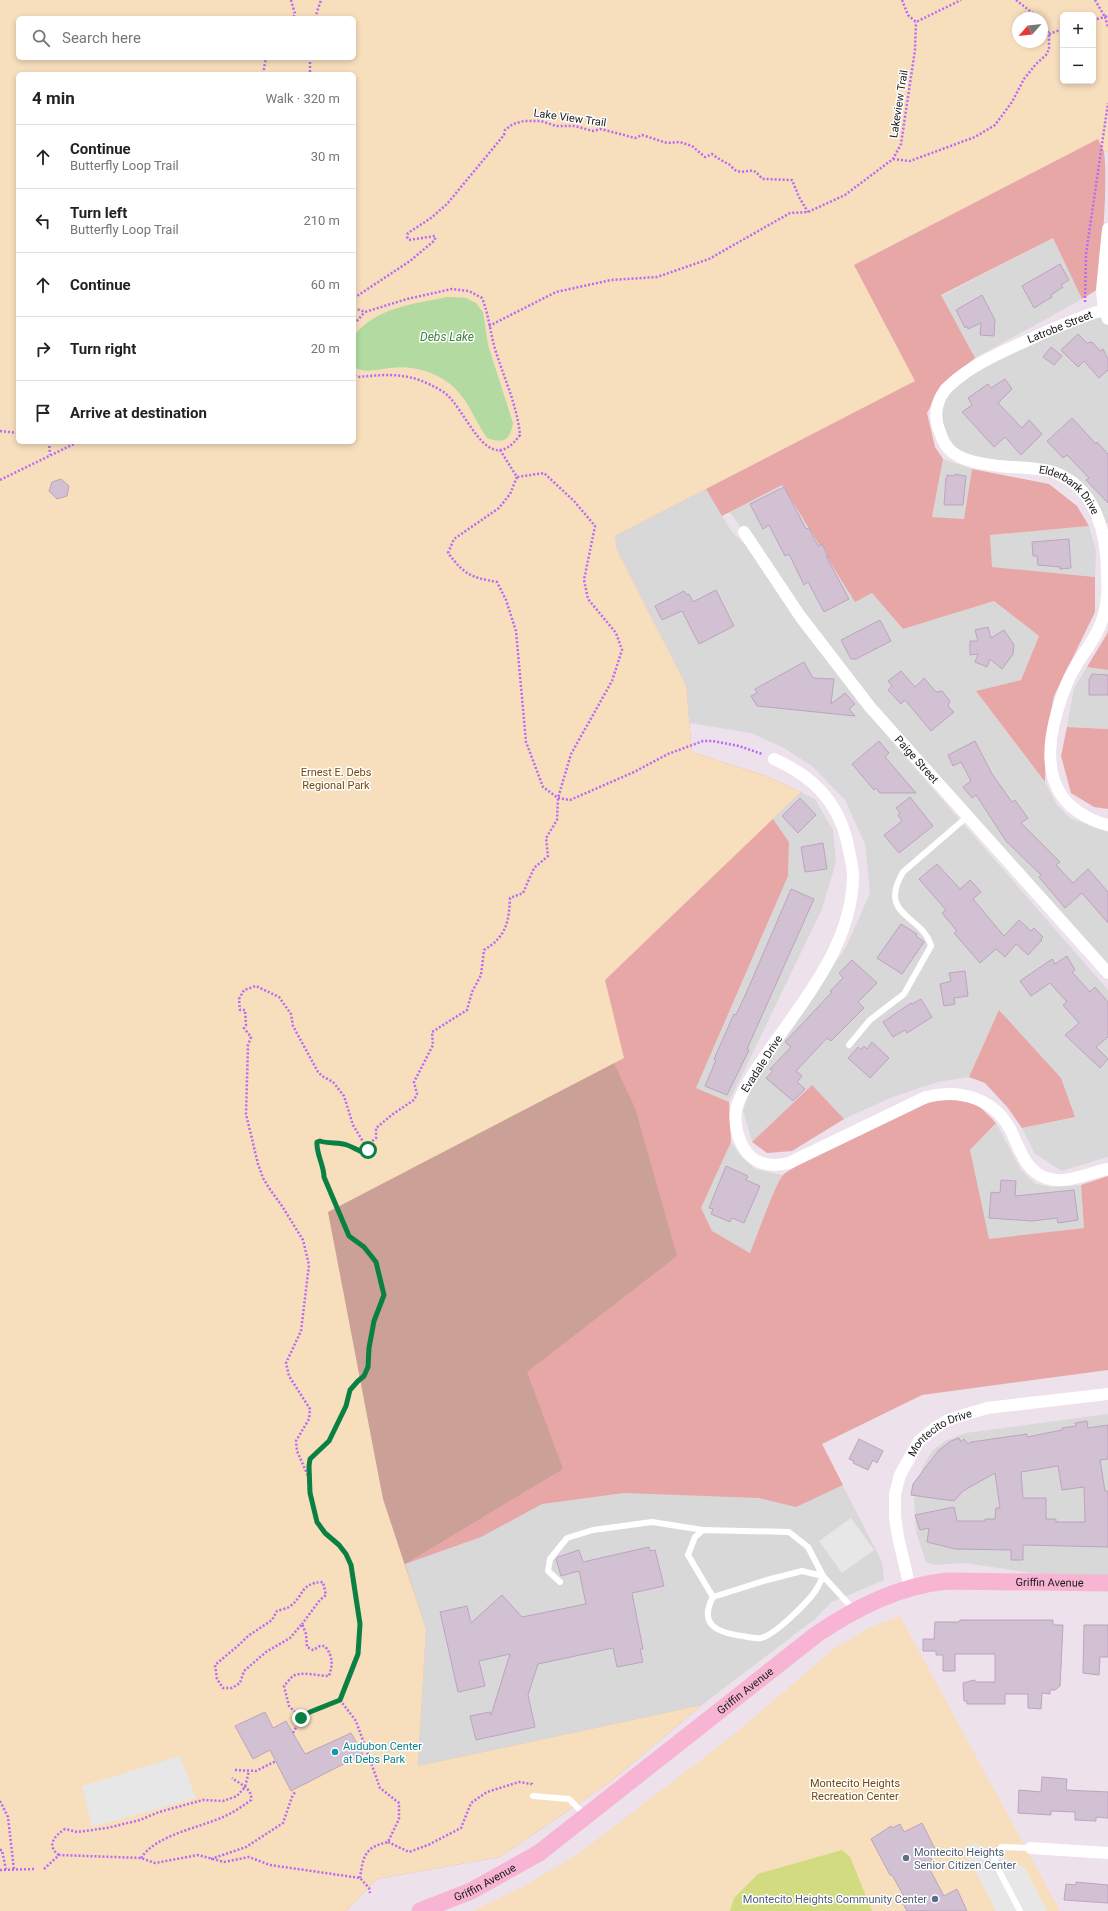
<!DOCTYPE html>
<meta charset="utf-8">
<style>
:root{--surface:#fff;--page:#f6f6f6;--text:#222;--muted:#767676;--line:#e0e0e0}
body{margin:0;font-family:Roboto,sans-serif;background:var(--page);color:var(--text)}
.controls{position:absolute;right:12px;top:12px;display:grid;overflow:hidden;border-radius:6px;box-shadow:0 2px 6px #0003}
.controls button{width:36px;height:36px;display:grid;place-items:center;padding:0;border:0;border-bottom:1px solid var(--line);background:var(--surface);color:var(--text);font:20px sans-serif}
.compass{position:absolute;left:1012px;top:12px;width:36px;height:36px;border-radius:50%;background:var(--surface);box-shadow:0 2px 6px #0003;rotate:243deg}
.stop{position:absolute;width:12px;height:12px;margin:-9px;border:3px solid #0b8043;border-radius:50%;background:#fff}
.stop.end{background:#0b8043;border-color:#fff;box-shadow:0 1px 4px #0008}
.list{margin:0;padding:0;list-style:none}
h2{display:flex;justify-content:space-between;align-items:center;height:52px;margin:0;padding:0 16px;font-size:17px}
h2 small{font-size:13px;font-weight:400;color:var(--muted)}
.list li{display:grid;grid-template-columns:26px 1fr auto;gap:12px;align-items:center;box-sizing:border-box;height:64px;padding:0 16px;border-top:1px solid var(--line)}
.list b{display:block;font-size:15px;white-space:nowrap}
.list p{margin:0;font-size:13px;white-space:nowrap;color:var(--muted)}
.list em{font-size:13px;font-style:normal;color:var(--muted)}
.icon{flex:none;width:22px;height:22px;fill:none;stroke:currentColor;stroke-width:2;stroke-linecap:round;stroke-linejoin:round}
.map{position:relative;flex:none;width:1108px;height:1911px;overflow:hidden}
.search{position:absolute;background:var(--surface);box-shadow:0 2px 6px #0003;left:16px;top:16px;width:340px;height:44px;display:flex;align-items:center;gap:10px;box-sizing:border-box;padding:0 14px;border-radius:6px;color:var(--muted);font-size:15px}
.panel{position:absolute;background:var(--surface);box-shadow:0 2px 6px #0003;left:16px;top:72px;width:340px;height:372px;border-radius:6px}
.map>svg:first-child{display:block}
.residential{fill:#d9d8d9}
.grass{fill:#e7a7a7;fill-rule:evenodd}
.forest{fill:#cba096}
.park{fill:#f7debd;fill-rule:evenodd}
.pitch{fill:#d2db7f}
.parking{fill:#e7e7e7}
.water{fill:#b2daa1}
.building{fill:#d1c1d3;stroke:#bca4be;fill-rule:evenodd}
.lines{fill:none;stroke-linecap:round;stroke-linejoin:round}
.path{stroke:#bb68f6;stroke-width:2.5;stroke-dasharray:2 2;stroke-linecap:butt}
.lane{stroke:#fff;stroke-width:6}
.street{stroke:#fff;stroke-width:12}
.secondary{stroke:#f7b4d3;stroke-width:17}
.route{stroke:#0b8043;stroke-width:5}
.culture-dot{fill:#0f9aa8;stroke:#fff;stroke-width:1.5}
.service-dot{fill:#5c6f8a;stroke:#fff;stroke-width:1.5}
.labels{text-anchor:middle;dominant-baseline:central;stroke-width:3;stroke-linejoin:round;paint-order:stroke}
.street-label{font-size:11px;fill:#1b1b1b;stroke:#fff}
.park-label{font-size:11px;fill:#75480e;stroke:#fff}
.culture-label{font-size:11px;fill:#0d838f;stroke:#fff;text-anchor:start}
.service-label{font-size:11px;fill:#4e5e75;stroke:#fff;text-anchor:start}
.water-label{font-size:12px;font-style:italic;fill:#3d823c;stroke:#fff}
</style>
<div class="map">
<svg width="1108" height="1911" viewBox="0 0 1108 1911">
<rect width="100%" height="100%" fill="#ede1eb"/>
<!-- residential -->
<g class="residential">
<polygon points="1053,238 1082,299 975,358 941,296"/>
<polygon points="1103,314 1108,324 1108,523 1104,525 1081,487 952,450 938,408 951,388 1009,352"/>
<polygon points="943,459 972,469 964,519 932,517"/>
<polygon points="782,485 855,601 872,593 903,629 994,601 1039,636 1021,680 976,691 1046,784 1057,805 1070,818 1108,832 1108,971 871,707 729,511"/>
<polygon points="706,489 732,532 748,547 802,629 894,744 1108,990 1108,1157 1062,1171 1035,1154 1022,1128 1075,1117 1000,1010 969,1077 937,1082 890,1098 844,1119 812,1086 752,1142 743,1110 754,1081 846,947 870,893 865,844 845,800 812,766 784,748 751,733 689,723 686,685 617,550 615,535"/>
<polygon points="1089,526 1096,551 1095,577 991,567 990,535"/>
<polygon points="1087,667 1108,670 1108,729 1067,727 1074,688"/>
<polygon points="801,792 815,799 833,830 836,862 822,909 729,1102 696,1088 788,876 789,842 773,819"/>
<polygon points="996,1123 1021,1170 1036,1184 1052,1187 1081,1185 1084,1228 988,1240 970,1150"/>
<polygon points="731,1142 740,1155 755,1169 782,1175 750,1253 713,1232 882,1562 884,1580 832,1602 815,1619 702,1705 418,1766 426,1629 383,1499 701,1207"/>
<polygon points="1108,1414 1108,1580 1079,1580 965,1563 935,1565 926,1562 916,1532 914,1500 922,1468 932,1451 945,1441 966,1433"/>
</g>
<!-- grass -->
<g class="grass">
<path d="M0,0h1108v152l-4,-1c4,30 -2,104 -6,138l-16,10 -29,-61 -112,57 34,63 -34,27 -14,28 8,34 8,12 -11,58 32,2 8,-50 77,15 28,22 12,20 -99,9 2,32 103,10v35l-41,84 -8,41 -1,45 -69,-91 45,-11 18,-44 -45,-35 -91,28 -31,-36 -17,9 -73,-117 -60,31 -16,-27 -91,47 2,14 69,135 6,67 74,24 35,16 -28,27 16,23 -1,34 -92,212 33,14 2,40 -30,66 11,23 38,22c5,-12 27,-73 33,-78 16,-14 150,-80 168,-78 24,2 29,10 45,26l-26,27 19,89 95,-11 -3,-43 27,-9v194l-186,25 -100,49 21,41 -47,22 -37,-9 -135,-5 -82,11 -61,33 -76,27 21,65 -8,137 284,-61 -92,77 -110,75 -123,22 -31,32h-346zM1063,15h30v66h-30zM18,18h336v40h-336zM1018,18h24v24h-24zM18,74h336v368h-336z"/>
<polygon points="1108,630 1108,670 1087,667 1107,634"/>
<polygon points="1067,727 1108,729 1108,809 1094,807 1071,793 1061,756"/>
<polygon points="999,1010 1061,1078 1075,1117 1022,1128 1008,1108 985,1083 969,1077"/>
<polygon points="812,1085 844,1119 792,1151 767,1153 752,1142"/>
</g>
<!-- forest -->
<polygon class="forest" points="571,197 590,1012 635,1108 677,1256 527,1372 563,1469 405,1564 310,1378 354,442"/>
<!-- park -->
<g class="park">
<path d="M0,0h1108v152l-4,-1 -6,-12 -244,126 61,116 -300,155 2,14 69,135 6,67 74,24 35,16 -196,188 19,78 -296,154 55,287 43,130 -8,137 284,-61 -92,77 -110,75 -123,22 -31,32h-346zM1063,15h30v66h-30zM18,18h336v40h-336zM1018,18h24v24h-24zM18,74h336v368h-336z"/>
<polygon points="900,1616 1060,1911 473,1911 524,1886 578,1854 732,1736 835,1648 871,1627"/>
</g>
<!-- pitch -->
<polygon class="pitch" points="842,1850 850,1857 872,1911 730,1911 734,1898 758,1874"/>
<!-- parking -->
<g class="parking">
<polygon points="851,1518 874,1550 842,1573 819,1541"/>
<polygon points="180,1756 196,1798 92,1827 82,1786"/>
<polygon points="974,1843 1025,1868 1047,1911 996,1911 964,1849"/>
</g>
<!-- water -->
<path class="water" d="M447,297l19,1 10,5 7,9 5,33 25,78c-3,17 -9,21 -26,15 -10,-14 -16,-31 -27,-44 -15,-20 -46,-30 -70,-26 -10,1 -27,6 -36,-1v-31c22,-29 61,-32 93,-39z"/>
<!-- building -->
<g class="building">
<polygon points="1060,264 1069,280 1061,285 1063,287 1051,295 1052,297 1034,308 1022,286"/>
<polygon points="982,295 995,320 994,336 980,335 981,323 968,329 967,326 965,328 956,310"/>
<polygon points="1078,334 1087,343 1092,342 1100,351 1103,349 1108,359 1108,370 1099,378 1084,361 1078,367 1061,350"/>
<polygon points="1051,347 1062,356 1054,365 1043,357"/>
<polygon points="1005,379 1012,389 998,403 1022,428 1029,420 1042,434 1021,455 1005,437 994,447 962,412 972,405 968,398 988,384 991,388"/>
<polygon points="1072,418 1096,444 1097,442 1108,454 1108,503 1086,480 1089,478 1067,455 1063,458 1047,441"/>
<polygon points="955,474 966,476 963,505 944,505 946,478 947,478 947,475 954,476"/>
<polygon points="61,479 69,486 67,496 57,499 49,491 52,482"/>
<polygon points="784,487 806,529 809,528 818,546 822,544 828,556 826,556 849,599 824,612 808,582 804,585 789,554 785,556 769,525 763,529 750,504"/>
<polygon points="1069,539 1071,568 1060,569 1060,567 1038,565 1037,556 1033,556 1032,542"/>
<polygon points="716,590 734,626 699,644 682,611 662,620 655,606 684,591 687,595 689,594 693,602"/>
<polygon points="880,620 891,641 856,659 851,659 841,640"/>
<polygon points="988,627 991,638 1004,630 1014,645 1013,654 1002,669 990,659 987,667 975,662 978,654 970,655 970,641 978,641 975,630"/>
<polygon points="804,662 813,678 834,679 831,704 845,693 855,704 849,709 855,716 757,706 751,696 757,693 755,689"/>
<polygon points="901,671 915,687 924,678 936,692 942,691 950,701 948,706 954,712 931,731 905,700 901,704 888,690 892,686 888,681"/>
<polygon points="1092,674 1108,675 1108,695 1089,695 1089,680"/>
<polygon points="879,741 889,753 885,757 916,793 880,793 876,788 874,790 852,764"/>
<polygon points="975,741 992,774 1012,802 1015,800 1028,818 1021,823 1060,862 1056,865 1073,883 1088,869 1108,892 1108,923 1082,893 1065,908 1039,877 1041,875 1006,841 976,795 972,798 963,787 971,781 961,762 953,766 948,755"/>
<polygon points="910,797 933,826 899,853 884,835 902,821 898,815 900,813 896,808"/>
<polygon points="800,798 816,815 798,833 782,816"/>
<polygon points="823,843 827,869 805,872 801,847"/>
<polygon points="937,864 960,889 970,880 981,892 973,899 1004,936 1019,920 1031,931 1034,928 1043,937 1041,939 1042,940 1028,955 1016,944 1005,957 996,949 980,963 954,933 957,931 942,913 946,910 919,879"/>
<polygon points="791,889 814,899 747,1049 749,1050 727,1095 705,1086 716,1060 714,1059 734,1014 736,1015 748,989"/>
<polygon points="901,924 917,934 916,936 924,942 902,974 877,958"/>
<polygon points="1067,956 1075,970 1072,972 1090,992 1095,987 1108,1002 1108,1037 1096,1047 1108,1059 1100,1068 1065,1035 1079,1023 1063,1005 1067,1002 1050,983 1031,996 1020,981 1052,959 1055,964"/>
<polygon points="852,960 877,983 858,1002 864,1008 831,1041 827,1038 796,1071 802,1076 797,1082 805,1089 793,1101 766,1078 773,1071 770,1069 791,1047 785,1042 832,992 830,991 843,978 839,973"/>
<polygon points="965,971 968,996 954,998 955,1004 944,1006 940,984 951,981 949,973"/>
<polygon points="921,999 932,1017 907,1033 905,1030 893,1037 883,1022 911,1003 912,1004"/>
<polygon points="872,1042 889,1058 870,1078 848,1058 858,1047 861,1050 864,1046 867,1049"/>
<polygon points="726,1166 748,1176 746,1180 760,1186 744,1223 732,1218 730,1222 711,1214 713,1209 709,1208"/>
<polygon points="1001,1180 1016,1181 1015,1196 1074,1190 1078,1220 1058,1223 1057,1218 1032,1221 989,1218 991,1192 1000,1193"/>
<path d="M1087,1421l1,7 20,-3v34l-8,1 5,31h3v56l-85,-2v15h-12v-10l-56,-1 -28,-7 2,-14 -9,2 -5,-15 39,-8 3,14h28v-2h10l1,-11h4l-5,-35 -32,18 -9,10 -43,-6 2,-11 26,-34 12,-9 8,-3 2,4 3,-3 4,5 3,-2 56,-8v3l35,-7v-2l14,-2 -1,-3zM1058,1466l4,24 22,-3 1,35h-29v-3h-10v-21h-23l-2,-26z"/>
<polygon points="859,1439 883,1451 877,1463 873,1460 868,1470 853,1463 854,1461 849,1459"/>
<polygon points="649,1547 650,1551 655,1550 664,1586 632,1593 643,1649 640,1649 643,1662 617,1667 613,1648 538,1664 528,1695 535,1727 476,1740 470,1716 490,1712 491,1715 510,1654 479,1661 485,1686 458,1692 440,1612 467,1606 471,1623 502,1595 522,1617 586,1604 579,1571 561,1576 556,1559 558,1557 579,1550 583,1562"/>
<polygon points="960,1620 1053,1620 1053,1625 1063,1625 1060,1686 1055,1690 1050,1690 1050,1694 1042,1693 1041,1709 1028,1708 1028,1694 1005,1694 1005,1704 967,1704 967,1701 964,1701 963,1683 974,1680 977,1682 995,1682 995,1654 955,1654 955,1671 943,1671 943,1655 936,1655 936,1651 923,1651 923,1639 934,1639 935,1622 959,1622"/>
<polygon points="1084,1625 1108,1625 1108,1657 1100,1657 1099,1675 1083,1673"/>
<polygon points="265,1712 273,1728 286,1721 305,1754 351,1733 363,1754 291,1791 270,1750 253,1759 235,1726"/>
<polygon points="1042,1777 1067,1779 1066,1790 1108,1792 1108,1818 1096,1817 1096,1821 1075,1820 1075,1812 1051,1811 1051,1815 1018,1813 1019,1790 1041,1792"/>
<polygon points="922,1823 935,1849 928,1853 934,1863 928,1866 944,1896 957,1889 967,1911 907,1911 902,1902 906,1900 892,1875 890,1875 871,1839 891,1826 892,1828 900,1824 904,1832"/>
<polygon points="1076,1882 1108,1885 1108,1903 1064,1900 1066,1884 1076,1885"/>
</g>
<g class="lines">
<!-- path -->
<g class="path">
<polyline points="291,0 295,14 293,18"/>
<polyline points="902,0 908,15 916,22 961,0"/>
<polyline points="1016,0 1039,18"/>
<polyline points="1095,0 1105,17 1108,15"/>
<polyline points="315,18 321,0"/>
<polyline points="1093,20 1105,17 1108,27"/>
<polyline points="1049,34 1063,29"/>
<polyline points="310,58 310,74"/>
<polyline points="263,74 266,58"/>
<polyline points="893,159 910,161 975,137 995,125 1012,102 1024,79 1036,64 1046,55 1049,49 1049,34 1042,21"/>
<path d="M354,298l56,-37 25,-21v-4l-26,4 -2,-3 1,-4 23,-15 16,-14 57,-69 1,-5 8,-6 11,-3h17l15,5h19l18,5 8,-2 34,9 7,-3 25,8 13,-1 12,4 13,11 7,-3c5,4 11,7 16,10 3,1 5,5 7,6 13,6 16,-7 27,9 10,0 20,1 30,1l7,17 9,15"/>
<polyline points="1085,302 1086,254 1108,103"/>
<path d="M354,308l11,4 42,-13 45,-10 17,2 13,7c7,17 8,34 13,51 9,29 22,56 25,86 -34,47 -53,-29 -78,-44 -32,-19 -50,-17 -85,-14l-3,-2"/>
<polyline points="354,324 365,312"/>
<polyline points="489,326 556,292 611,280 657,277 709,259 790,213 808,212 845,195 893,159 901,144 915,50 916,22"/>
<polyline points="0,431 18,433"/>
<polyline points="49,442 50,455"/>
<path d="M500,450l17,27 -7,17 -11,14 -45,31 -6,14c17,22 22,24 49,29l9,18 10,31 10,111 17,45 15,11 12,2 64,-28 34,-18 35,-13h10l26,5 23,8"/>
<polyline points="0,480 78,442"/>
<path d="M366,1146l10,-8v-10l17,-14 21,-14 3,-6 -3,-12 19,-37 -1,-13 35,-22 5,-18 9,-17 3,-25c22,-13 25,-28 26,-52l13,-5 11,-25 14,-12 -2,-18 11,-18 1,-22 13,-44 41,-73 10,-31 -6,-17 -28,-34 -4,-19 11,-54 -21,-25 -30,-28 -27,4"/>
<path d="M308,1476l2,-17 19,-18 17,-35 4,-16 8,-9 7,-5 3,-9 1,-19 5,-27 10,-26 -8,-33 -12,-15 -15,-11 -24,-59c-1,-12 -9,-23 -8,-35 3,-1 25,2 29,3 8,2 13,9 21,7l1,-2 -15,-25 -9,-29 -11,-14 -11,-6 -4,-4 -25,-46 -2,-12 -12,-17 -23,-11 -12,4 -5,9 1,11h5l1,15 -2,3 7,9 -3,8 -2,69 12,50 5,14 6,10 13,18 21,34 6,25 -8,66 -15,32 3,13 21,33 -1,10 -13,22 1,10 11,25 9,46 29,32 5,11 9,59 -2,29 -18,47 16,21 24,67 19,15v16l-11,23c-23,5 -25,14 -28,36"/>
<path d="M301,1718l-12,-12 -5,-20c3,-3 6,-8 9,-10 8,-5 26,0 36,0 4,-12 4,-19 -4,-30h-5l-7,4 -6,-3 -1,-13 -4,-10 -12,14 -24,14 -22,19 -4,12 -8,5h-9l-6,-9 -2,-14 25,-21 8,-8 24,-16 5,-9c3,-1 8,-2 12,-4 16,-11 10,-24 34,-25l3,13 -6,5 -18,24"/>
<polyline points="293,1733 301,1718 310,1712 340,1700"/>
<polyline points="235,1770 256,1771 276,1761"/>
<polyline points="0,1801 8,1817 14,1870"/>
<polyline points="388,1842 409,1852 428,1845 461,1828 471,1803 487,1792 519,1782 532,1784 533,1786"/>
<polyline points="0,1850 2,1850 6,1870"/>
<path d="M59,1855c-13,-9 -5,-19 6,-26l12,3 30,-4 33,-8 19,-8 44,-12 20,1 14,-5 8,-9 4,-16"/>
<path d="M141,1858c16,-24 59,-30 84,-42 9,-4 18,-10 26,-16 2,-11 -11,-16 -19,-22"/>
<polyline points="211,1859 246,1847 283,1823 292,1797 295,1792"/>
<polyline points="44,1869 59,1855 141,1858 155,1863 198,1855 224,1862 249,1857 270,1865 360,1878 369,1888 370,1893"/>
<polyline points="0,1870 35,1869"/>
</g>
<!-- lane -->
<g class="lane">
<path d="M849,1045l21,-25 34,-26 27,-48c-9,-32 -54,-29 -28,-74l65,-56"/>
<polyline points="560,1582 548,1571 550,1559 567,1538 593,1530 652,1522 703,1530"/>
<path d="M713,1597l-25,-42 7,-18 8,-7 86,2 19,15 15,29c-2,5 -4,9 -7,14 -8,12 -41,45 -55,48 -5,1 -13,-1 -18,-2 -25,-3 -45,-11 -30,-39l54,-17 35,-9 21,5 31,34"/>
<polyline points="533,1796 569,1799 585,1815"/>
<polyline points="1020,1911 994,1861 1001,1847 1031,1848"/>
</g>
<!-- street -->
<g class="street">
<polyline points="1108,229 1102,290 1104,310 1108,319"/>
<path id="s1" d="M1104,310c-23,6 -44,16 -65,25 -30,14 -66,28 -90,51 -13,12 -16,31 -9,46 2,7 6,15 12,20 13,10 32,12 47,14 18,2 37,1 54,6 43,15 54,62 54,102 1,20 0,38 -9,56 -9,19 -24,34 -31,53 -16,40 -32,98 10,128 9,6 20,12 31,14"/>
<path id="s2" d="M744,532l56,84 70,91 238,266"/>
<path d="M774,759c38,17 63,41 73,82 2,12 6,24 6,36 -1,64 -45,119 -81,169 -12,18 -26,36 -34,57 -8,20 3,57 28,61 8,2 15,1 23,-1l137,-66c35,-9 70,2 86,36 8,17 14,38 34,45 20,7 42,-5 62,-9"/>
<path id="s3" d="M910,1588l-12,-51 -3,-21v-22l5,-19 19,-34 16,-13 13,-8 39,-12 121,-14"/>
<polyline points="1031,1848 1108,1853"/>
</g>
<!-- secondary -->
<path class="secondary" id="s4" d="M420,1911l51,-20 68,-38 278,-219c39,-26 81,-48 130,-53l161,2"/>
</g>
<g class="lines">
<!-- route -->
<path class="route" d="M301,1718l9,-6 30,-12 18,-46 2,-30 -9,-59 -5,-11 -7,-9 -14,-12 -8,-11 -7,-29 -1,-27 1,-7 19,-18 17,-35 4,-16 8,-9 6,-5 4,-9 1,-19 5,-27 10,-26 -8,-33 -12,-15 -15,-11 -25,-59c0,-12 -8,-23 -7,-35l3,-1c9,3 19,1 27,4 6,2 11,6 18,8l3,-3"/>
</g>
<!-- markers -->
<circle class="culture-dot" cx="335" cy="1752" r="4"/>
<g class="service-dot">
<circle cx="906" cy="1858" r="4"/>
<circle cx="935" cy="1899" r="4"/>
</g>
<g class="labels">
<!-- street labels -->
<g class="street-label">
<text transform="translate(899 104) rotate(-81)">Lakeview Trail</text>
<text transform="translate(570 118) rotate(8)">Lake View Trail</text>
<text transform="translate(1060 327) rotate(-22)">Latrobe Street</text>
<text stroke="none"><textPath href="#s1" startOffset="375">Elderbank Drive</textPath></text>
<text stroke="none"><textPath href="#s2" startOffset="286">Paige Street</textPath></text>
<text transform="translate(762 1064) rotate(-57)">Evadale Drive</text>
<text stroke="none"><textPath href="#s3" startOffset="176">Montecito Drive</textPath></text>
<text stroke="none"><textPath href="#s4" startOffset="731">Griffin Avenue</textPath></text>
<text stroke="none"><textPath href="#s4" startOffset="395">Griffin Avenue</textPath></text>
<text stroke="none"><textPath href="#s4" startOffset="71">Griffin Avenue</textPath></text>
</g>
<!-- park labels -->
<g class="park-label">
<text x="336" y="772">Ernest E. Debs<tspan x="336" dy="13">Regional Park</tspan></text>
<text x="855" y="1783">Montecito Heights<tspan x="855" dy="13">Recreation Center</tspan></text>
</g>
<!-- culture labels -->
<g class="culture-label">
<text x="343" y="1746">Audubon Center<tspan x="343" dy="13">at Debs Park</tspan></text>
</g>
<!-- service labels -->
<g class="service-label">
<text x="914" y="1852">Montecito Heights<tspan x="914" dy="13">Senior Citizen Center</tspan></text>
<text x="927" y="1899" text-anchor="end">Montecito Heights Community Center</text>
</g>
<!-- water labels -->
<g class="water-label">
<text x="447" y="337">Debs Lake</text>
</g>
</g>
</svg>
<div class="controls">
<button>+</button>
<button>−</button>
</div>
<svg class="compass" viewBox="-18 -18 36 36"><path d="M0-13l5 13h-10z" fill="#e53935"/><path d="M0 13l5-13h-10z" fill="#767676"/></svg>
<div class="stop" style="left:368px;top:1150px"></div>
<div class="stop end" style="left:301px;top:1718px"></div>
<div class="search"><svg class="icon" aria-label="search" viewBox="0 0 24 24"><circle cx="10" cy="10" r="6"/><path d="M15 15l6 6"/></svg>Search here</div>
<section class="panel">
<h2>4 min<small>Walk · 320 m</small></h2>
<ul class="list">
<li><svg class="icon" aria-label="ahead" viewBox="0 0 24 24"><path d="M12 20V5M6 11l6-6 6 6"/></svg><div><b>Continue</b><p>Butterfly Loop Trail</p></div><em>30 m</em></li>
<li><svg class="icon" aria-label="left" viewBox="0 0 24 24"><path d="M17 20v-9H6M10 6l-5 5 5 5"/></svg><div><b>Turn left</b><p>Butterfly Loop Trail</p></div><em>210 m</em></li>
<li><svg class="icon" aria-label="ahead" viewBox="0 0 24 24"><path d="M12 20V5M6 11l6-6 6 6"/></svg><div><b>Continue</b></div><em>60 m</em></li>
<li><svg class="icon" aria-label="right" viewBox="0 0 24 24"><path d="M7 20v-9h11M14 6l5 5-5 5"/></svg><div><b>Turn right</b></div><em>20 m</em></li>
<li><svg class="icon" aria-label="arrive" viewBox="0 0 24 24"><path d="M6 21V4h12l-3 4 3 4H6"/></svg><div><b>Arrive at destination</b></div></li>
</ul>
</section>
</div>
